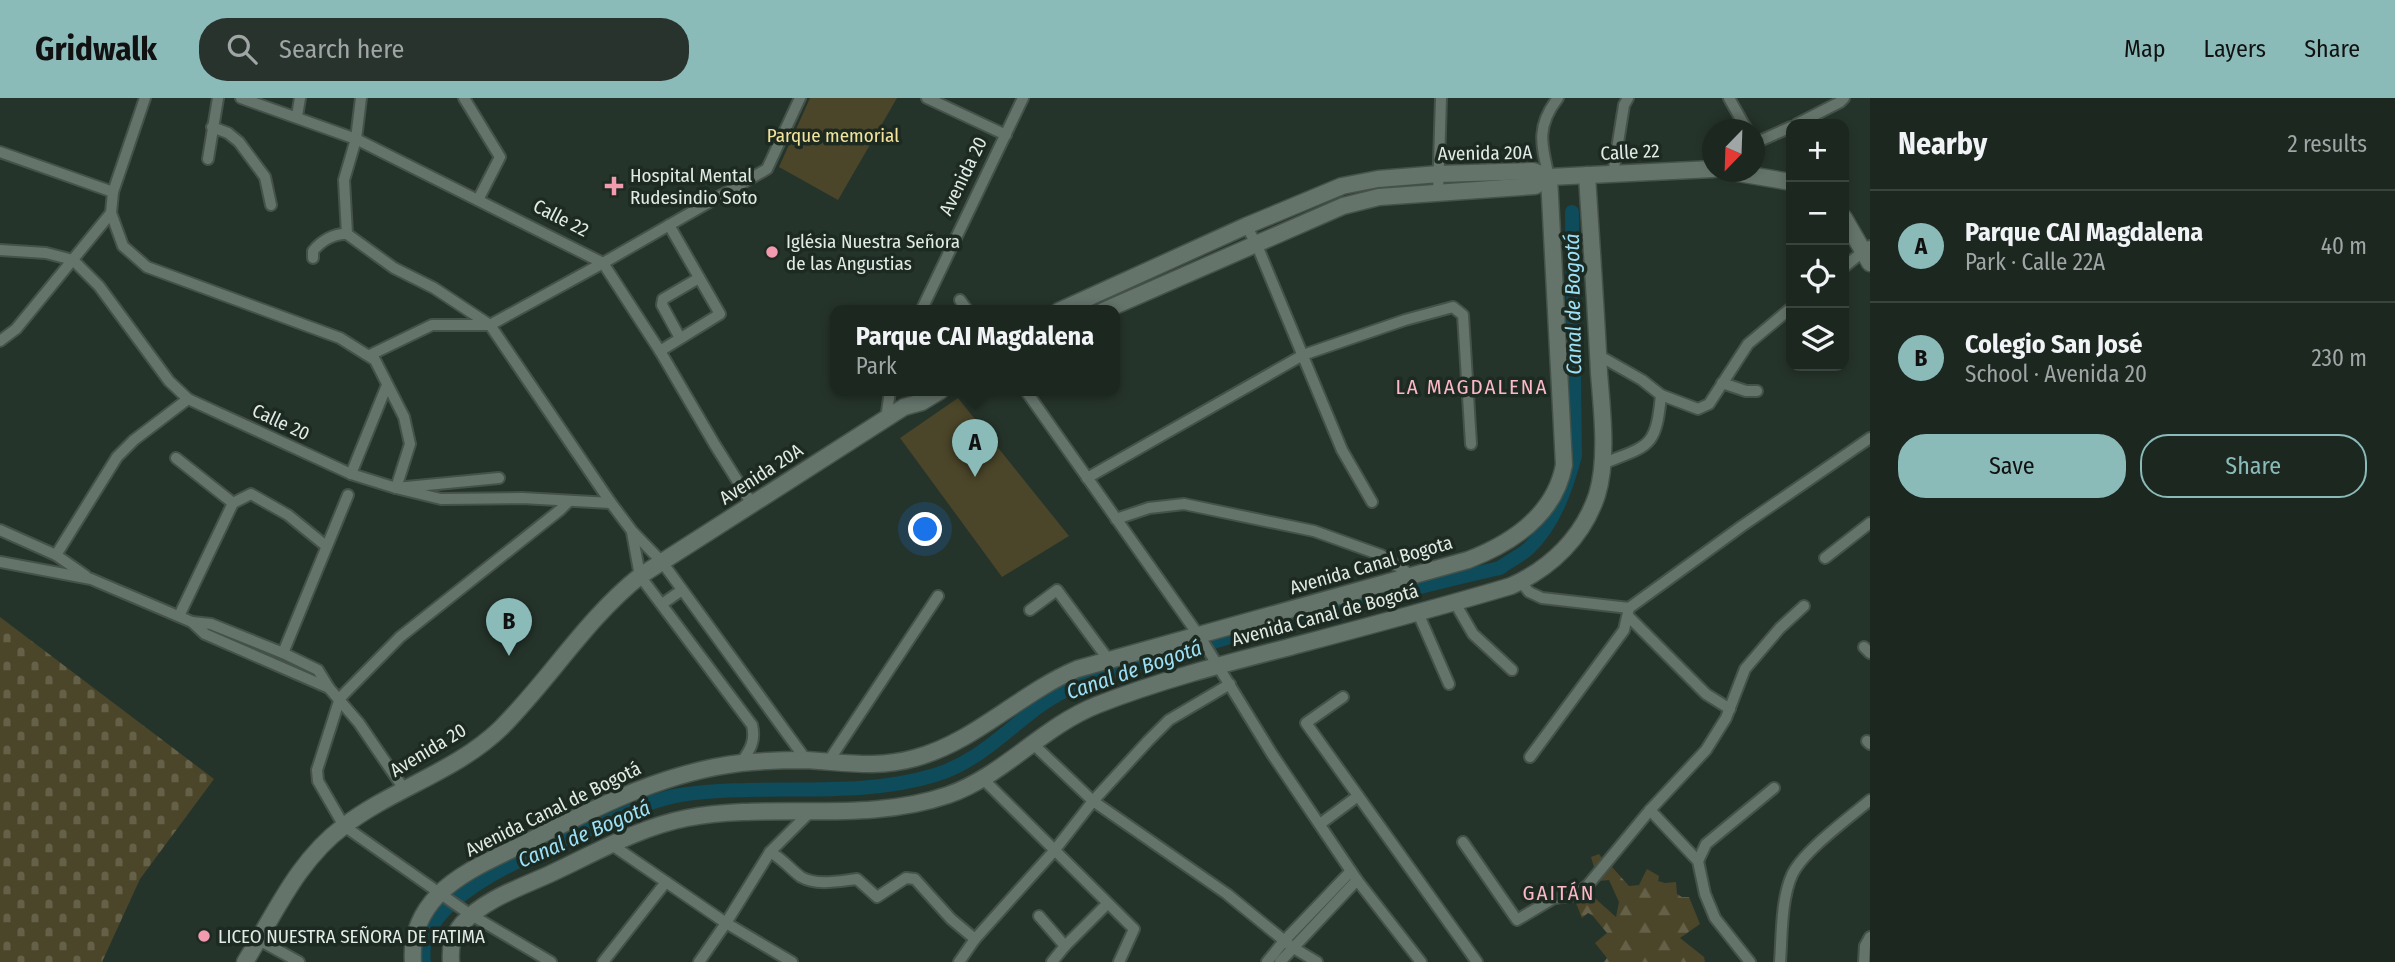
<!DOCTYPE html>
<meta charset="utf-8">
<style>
:root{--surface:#1c2720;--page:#29332d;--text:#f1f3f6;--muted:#a0a5a5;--line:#3a443e;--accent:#8bbbb9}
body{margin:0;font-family:"Fira Sans Condensed",sans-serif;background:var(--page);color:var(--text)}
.controls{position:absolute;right:21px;top:21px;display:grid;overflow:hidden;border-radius:14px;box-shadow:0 4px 10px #0003}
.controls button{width:63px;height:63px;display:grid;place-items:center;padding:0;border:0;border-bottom:2px solid var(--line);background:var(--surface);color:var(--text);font:35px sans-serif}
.compass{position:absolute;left:1702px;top:21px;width:63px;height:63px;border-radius:50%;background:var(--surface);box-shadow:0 4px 10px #0003;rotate:203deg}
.you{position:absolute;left:926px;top:432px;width:24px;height:24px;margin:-18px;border:5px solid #fff;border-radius:50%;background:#1a73e8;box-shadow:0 0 0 10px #1a73e833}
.badge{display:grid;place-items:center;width:46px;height:46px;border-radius:50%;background:var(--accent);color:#111;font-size:23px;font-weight:700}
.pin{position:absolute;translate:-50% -58px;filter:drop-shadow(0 2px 4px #0008)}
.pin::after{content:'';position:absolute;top:37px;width:24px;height:21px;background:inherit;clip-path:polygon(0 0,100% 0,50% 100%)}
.popup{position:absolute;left:830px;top:207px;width:290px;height:91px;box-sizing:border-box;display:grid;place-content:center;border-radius:14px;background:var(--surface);filter:drop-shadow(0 2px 5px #0005);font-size:23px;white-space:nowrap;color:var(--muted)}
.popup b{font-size:26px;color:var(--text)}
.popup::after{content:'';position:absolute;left:50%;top:100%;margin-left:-14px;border:14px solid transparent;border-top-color:var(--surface)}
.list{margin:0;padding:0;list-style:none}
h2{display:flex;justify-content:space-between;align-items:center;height:91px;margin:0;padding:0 28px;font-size:30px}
h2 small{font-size:23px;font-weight:400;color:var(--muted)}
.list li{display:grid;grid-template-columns:46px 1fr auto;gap:21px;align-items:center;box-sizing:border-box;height:112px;padding:0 28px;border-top:2px solid var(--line)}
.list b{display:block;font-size:26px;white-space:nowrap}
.list p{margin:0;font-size:23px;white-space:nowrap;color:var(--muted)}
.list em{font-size:23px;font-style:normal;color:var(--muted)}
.actions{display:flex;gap:14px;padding:21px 28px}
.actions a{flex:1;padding:16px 0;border:2px solid var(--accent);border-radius:28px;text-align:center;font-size:24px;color:var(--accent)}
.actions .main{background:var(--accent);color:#111}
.icon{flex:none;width:38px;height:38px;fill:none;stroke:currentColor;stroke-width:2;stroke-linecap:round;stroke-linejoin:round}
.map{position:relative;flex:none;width:1870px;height:864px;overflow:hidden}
header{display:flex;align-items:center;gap:42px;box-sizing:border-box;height:98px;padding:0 35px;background:var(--accent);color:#111}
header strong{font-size:33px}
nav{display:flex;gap:38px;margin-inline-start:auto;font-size:24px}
.search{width:490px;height:63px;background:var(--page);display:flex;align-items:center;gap:18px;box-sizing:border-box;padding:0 24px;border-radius:28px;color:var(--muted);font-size:26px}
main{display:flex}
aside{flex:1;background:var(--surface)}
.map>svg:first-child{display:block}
.forest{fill:url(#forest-firs)}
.cemetery{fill:url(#cemetery-stones)}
.park{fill:#4b4529}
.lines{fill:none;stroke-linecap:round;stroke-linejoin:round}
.canal{stroke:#0e4b5b;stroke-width:14}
.minor-casing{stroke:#45524a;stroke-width:14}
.secondary-casing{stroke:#45524a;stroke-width:19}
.minor{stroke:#64746b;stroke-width:10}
.secondary{stroke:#64746b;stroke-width:16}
.poi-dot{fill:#f29aae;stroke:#1c2a22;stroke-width:2.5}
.labels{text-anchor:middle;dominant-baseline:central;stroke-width:7;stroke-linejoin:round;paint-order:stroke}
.park-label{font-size:19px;fill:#f4e49b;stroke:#1c2a22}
.street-label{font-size:19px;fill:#e2ebe5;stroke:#1c2a22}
.poi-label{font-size:19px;fill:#e2ebe5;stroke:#1c2a22;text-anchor:start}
.water-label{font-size:21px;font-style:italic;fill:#9ce1f7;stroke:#1c2a22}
.neighbourhood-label{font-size:21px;letter-spacing:2px;fill:#fcb8c6;stroke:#1c2a22}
</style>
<header>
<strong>Gridwalk</strong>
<div class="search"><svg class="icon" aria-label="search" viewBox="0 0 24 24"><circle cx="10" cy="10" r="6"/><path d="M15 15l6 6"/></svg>Search here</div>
<nav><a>Map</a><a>Layers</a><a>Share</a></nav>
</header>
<main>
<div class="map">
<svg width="1870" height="864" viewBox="0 0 1870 864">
<defs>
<pattern id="forest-firs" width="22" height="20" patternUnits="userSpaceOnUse" patternTransform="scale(1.75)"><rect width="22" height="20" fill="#4b4529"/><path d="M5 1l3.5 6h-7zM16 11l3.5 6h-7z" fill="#656048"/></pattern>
<pattern id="cemetery-stones" width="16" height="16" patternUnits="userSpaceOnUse" patternTransform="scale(1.75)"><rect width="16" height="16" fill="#4b4529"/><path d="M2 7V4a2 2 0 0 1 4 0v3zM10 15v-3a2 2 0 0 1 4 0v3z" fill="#656048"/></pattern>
</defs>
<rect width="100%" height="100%" fill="#25342b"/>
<!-- forest -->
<polygon class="forest" points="1622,753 1612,769 1629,788 1639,787 1647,771 1659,778 1658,783 1665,785 1676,784 1677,796 1682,799 1689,799 1700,826 1680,840 1704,859 1705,864 1604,864 1607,860 1595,845 1607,835 1592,817 1588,815 1582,820 1574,800 1582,793 1589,795 1616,819 1619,804 1609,782 1598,783 1591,759 1599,756 1604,763"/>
<!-- cemetery -->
<polygon class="cemetery" points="0,519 214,681 140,781 102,864 0,864"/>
<!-- park -->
<g class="park">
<polygon points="810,0 897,0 838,102 779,69"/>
<polygon points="958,300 1069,438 1002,479 900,340"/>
</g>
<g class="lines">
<!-- canal -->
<path class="canal" d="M424,864c-11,-64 116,-111 162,-131 31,-13 60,-30 94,-36 84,-13 173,5 255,-20 57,-17 87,-67 140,-89 51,-21 106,-35 159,-50 88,-24 177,-48 266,-68 9,-7 20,-12 28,-19 26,-25 38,-60 47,-93l-3,-244"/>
<defs>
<g id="minor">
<polyline points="241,0 356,41 603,165 660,253 715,347 752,406"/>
<polyline points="464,0 500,59 478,102"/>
<polyline points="927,0 1006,37"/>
<polyline points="1729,0 1747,32"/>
<polyline points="297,18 300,0"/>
<polyline points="1797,26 1840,4 1844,0"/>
<polyline points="212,29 228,35 239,44 265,79 271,107"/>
<polyline points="1755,45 1791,29"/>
<polyline points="0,54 113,94"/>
<polyline points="208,61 218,0"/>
<polyline points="1613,76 1624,7 1628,0"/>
<path d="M1549,79c-8,-33 -13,-51 9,-79"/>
<polyline points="1438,95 1441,0"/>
<polyline points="111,115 123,148 147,169 340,240 375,262 404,319 410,346 396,390 499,380"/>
<polyline points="1246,128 1256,145 1342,352 1372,404"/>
<polyline points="347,136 394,170 434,190 490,227 611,405 632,433 662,464 807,663"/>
<polyline points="347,136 344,82 356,41 361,0"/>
<polyline points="0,152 46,155 73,162 99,188 169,283 188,301 351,376 396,390 441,401 522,400 611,405"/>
<path d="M313,160v-7c8,-10 21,-18 34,-17"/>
<polyline points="1844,169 1870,148"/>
<polyline points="960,202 968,213"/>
<polyline points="921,213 1023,0"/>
<polyline points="680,240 662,207 663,201 699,180"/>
<polyline points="0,243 16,231 111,115 113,94 145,0"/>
<polyline points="660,253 720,216 669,127"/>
<polyline points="370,257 432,227 490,227 603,165 767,71 800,0"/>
<polyline points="1598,257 1642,282 1661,297 1698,311 1709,306 1748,246 1791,210"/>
<polyline points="1722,285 1746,293 1757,293"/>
<polyline points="1026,293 1202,542 1272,656 1357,782 1421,864"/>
<polyline points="886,321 890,293"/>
<polyline points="176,360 233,405"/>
<path d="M1602,366c47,-19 54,-15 59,-69"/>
<polyline points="351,376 387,287"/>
<polyline points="1087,380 1303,257 1405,222 1453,209 1463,217 1471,346"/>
<polyline points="1116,421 1149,410 1184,406 1314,433 1381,457 1411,477"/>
<polyline points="0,432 56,457 86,478"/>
<path d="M632,434l8,44 112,149c4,16 -2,25 -11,38"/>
<polyline points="56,457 117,359 134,342 188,301"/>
<polyline points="1825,460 1870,425"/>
<polyline points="0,464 91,481 192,524 205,536 329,590"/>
<polyline points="1521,484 1529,494 1542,500 1629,510"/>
<polyline points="1455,505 1473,536 1512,572"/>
<polyline points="662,506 682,492"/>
<polyline points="1030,512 1057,492 1108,561"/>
<polyline points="1418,515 1449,586"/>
<polyline points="179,518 233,405 251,396 288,417 326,448"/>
<polyline points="1628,518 1706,596 1730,611"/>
<polyline points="192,524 211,526 283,555 318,572 329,590 359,625 404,691"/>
<polyline points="1864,549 1870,555"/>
<polyline points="283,555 348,397"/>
<polyline points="1343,599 1306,625 1477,864"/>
<polyline points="1867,643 1870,646"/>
<polyline points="1032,645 1093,703 1227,796 1292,849 1317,864"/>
<polyline points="1530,659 1624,532 1629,510 1742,428 1870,340"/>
<polyline points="828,664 938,498"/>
<polyline points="983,681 1134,831 1119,864"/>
<polyline points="1650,712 1698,763 1705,796 1715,820 1750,864"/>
<polyline points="1320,726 1358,698"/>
<polyline points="1463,744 1517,822 1554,800 1576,797 1588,787 1650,712 1706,652 1726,620 1745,571 1780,530 1804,508"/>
<polyline points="612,747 726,825 792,864"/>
<path d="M770,754c13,7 20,17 31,25 16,9 38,4 56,2l20,18 29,-19 9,1 36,40 24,20"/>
<polyline points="1698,763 1706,746 1774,690"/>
<polyline points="1039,818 1065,848"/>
<polyline points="259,842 299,864"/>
<polyline points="551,864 468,815 344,728 318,683 317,672 340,600 400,539 560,412 569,403"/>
<polyline points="603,864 666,784"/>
<polyline points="699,864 726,825 770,754 810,714"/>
<polyline points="959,864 975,841 1054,753 1093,703 1148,643 1169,622 1230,586"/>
<polyline points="1052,864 1065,848 1107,806"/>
<polyline points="1267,864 1284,843 1351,773"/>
<polyline points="1280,864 1357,782"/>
<path d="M1780,864c2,-26 1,-63 12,-87 11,-24 57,-57 78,-75"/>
<polyline points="1864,864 1865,848 1870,839"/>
</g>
<g id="secondary">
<polyline points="1732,74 1791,84"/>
<polyline points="1844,120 1870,165"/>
<polyline points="1059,213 1246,128 1342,88 1378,81 1439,76 1533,73 1549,79 1713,71"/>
<polyline points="1103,213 1343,108 1379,99 1535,88 1549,79"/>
<path d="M245,864c30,-48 52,-101 99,-136 48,-37 113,-55 157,-98 49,-49 85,-109 139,-152l264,-169 18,-5 18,-11"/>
<path d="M413,864c-2,-26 7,-48 25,-67 25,-25 60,-38 91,-54 68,-34 135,-69 212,-78 21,-2 43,-3 64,-3 39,2 71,9 110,-2 60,-16 105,-65 162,-89l391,-109c44,-17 87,-46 96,-95l-15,-288"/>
<path d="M451,864c-1,-15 1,-26 11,-38 22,-25 60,-37 90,-51 43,-20 88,-46 135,-55 85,-16 177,6 261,-23 55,-19 94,-68 149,-90 61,-24 126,-41 189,-57 75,-20 151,-40 225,-62 40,-18 72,-49 86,-91 11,-35 5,-85 2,-122 -3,-66 -8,-132 -12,-198"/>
</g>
</defs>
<!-- minor casing -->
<use href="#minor" class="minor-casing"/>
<!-- secondary casing -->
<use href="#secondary" class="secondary-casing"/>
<!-- minor -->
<use href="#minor" class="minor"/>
<!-- secondary -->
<use href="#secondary" class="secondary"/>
</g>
<!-- markers -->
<g class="poi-dot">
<path d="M610.5 77.5h7v7h7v7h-7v7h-7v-7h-7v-7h7z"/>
<circle cx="772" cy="154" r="7"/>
<circle cx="204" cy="838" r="7"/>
</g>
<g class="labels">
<!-- park labels -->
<g class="park-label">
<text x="833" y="37">Parque memorial</text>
</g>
<!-- street labels -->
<g class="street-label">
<text transform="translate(1630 54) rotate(-3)">Calle 22</text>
<text transform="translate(1485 55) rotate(-1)">Avenida 20A</text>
<text transform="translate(963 78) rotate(-64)">Avenida 20</text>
<text transform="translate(561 120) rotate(27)">Calle 22</text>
<text transform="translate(281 324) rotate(25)">Calle 20</text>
<text transform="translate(761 376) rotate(-33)">Avenida 20A</text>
<text transform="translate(1371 467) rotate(-16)">Avenida Canal Bogota</text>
<text transform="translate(1325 517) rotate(-15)">Avenida Canal de Bogotá</text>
<text transform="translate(428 652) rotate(-31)">Avenida 20</text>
<text transform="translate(553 711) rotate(-26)">Avenida Canal de Bogotá</text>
</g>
<!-- poi labels -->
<g class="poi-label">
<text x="630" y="77">Hospital Mental<tspan x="630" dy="22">Rudesindio Soto</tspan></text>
<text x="786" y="143">Iglésia Nuestra Señora<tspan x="786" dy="22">de las Angustias</tspan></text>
<text x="218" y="838">LICEO NUESTRA SEÑORA DE FATIMA</text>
</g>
<!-- water labels -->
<g class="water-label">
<text transform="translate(1573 206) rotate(-91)">Canal de Bogotá</text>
<text transform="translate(1134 572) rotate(-19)">Canal de Bogotá</text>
<text transform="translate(584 736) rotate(-23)">Canal de Bogotá</text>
</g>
<!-- neighbourhood labels -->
<g class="neighbourhood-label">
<text x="1472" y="289">LA MAGDALENA</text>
<text x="1559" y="795">GAITÁN</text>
</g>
</g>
</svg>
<div class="controls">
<button>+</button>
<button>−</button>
<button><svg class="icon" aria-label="locate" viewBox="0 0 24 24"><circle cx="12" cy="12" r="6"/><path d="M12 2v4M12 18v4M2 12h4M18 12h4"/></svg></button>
<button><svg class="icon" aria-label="layers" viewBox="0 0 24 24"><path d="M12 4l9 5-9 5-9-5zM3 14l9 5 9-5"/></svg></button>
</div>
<svg class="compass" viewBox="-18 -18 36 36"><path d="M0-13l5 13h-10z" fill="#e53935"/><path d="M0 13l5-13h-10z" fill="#a0a5a5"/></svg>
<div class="you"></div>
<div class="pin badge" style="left:975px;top:379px">A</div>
<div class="popup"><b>Parque CAI Magdalena</b>Park</div>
<div class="pin badge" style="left:509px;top:558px">B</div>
</div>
<aside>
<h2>Nearby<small>2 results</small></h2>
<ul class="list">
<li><span class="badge">A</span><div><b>Parque CAI Magdalena</b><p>Park · Calle 22A</p></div><em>40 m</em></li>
<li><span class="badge">B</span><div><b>Colegio San José</b><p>School · Avenida 20</p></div><em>230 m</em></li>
</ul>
<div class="actions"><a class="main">Save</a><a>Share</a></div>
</aside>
</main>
